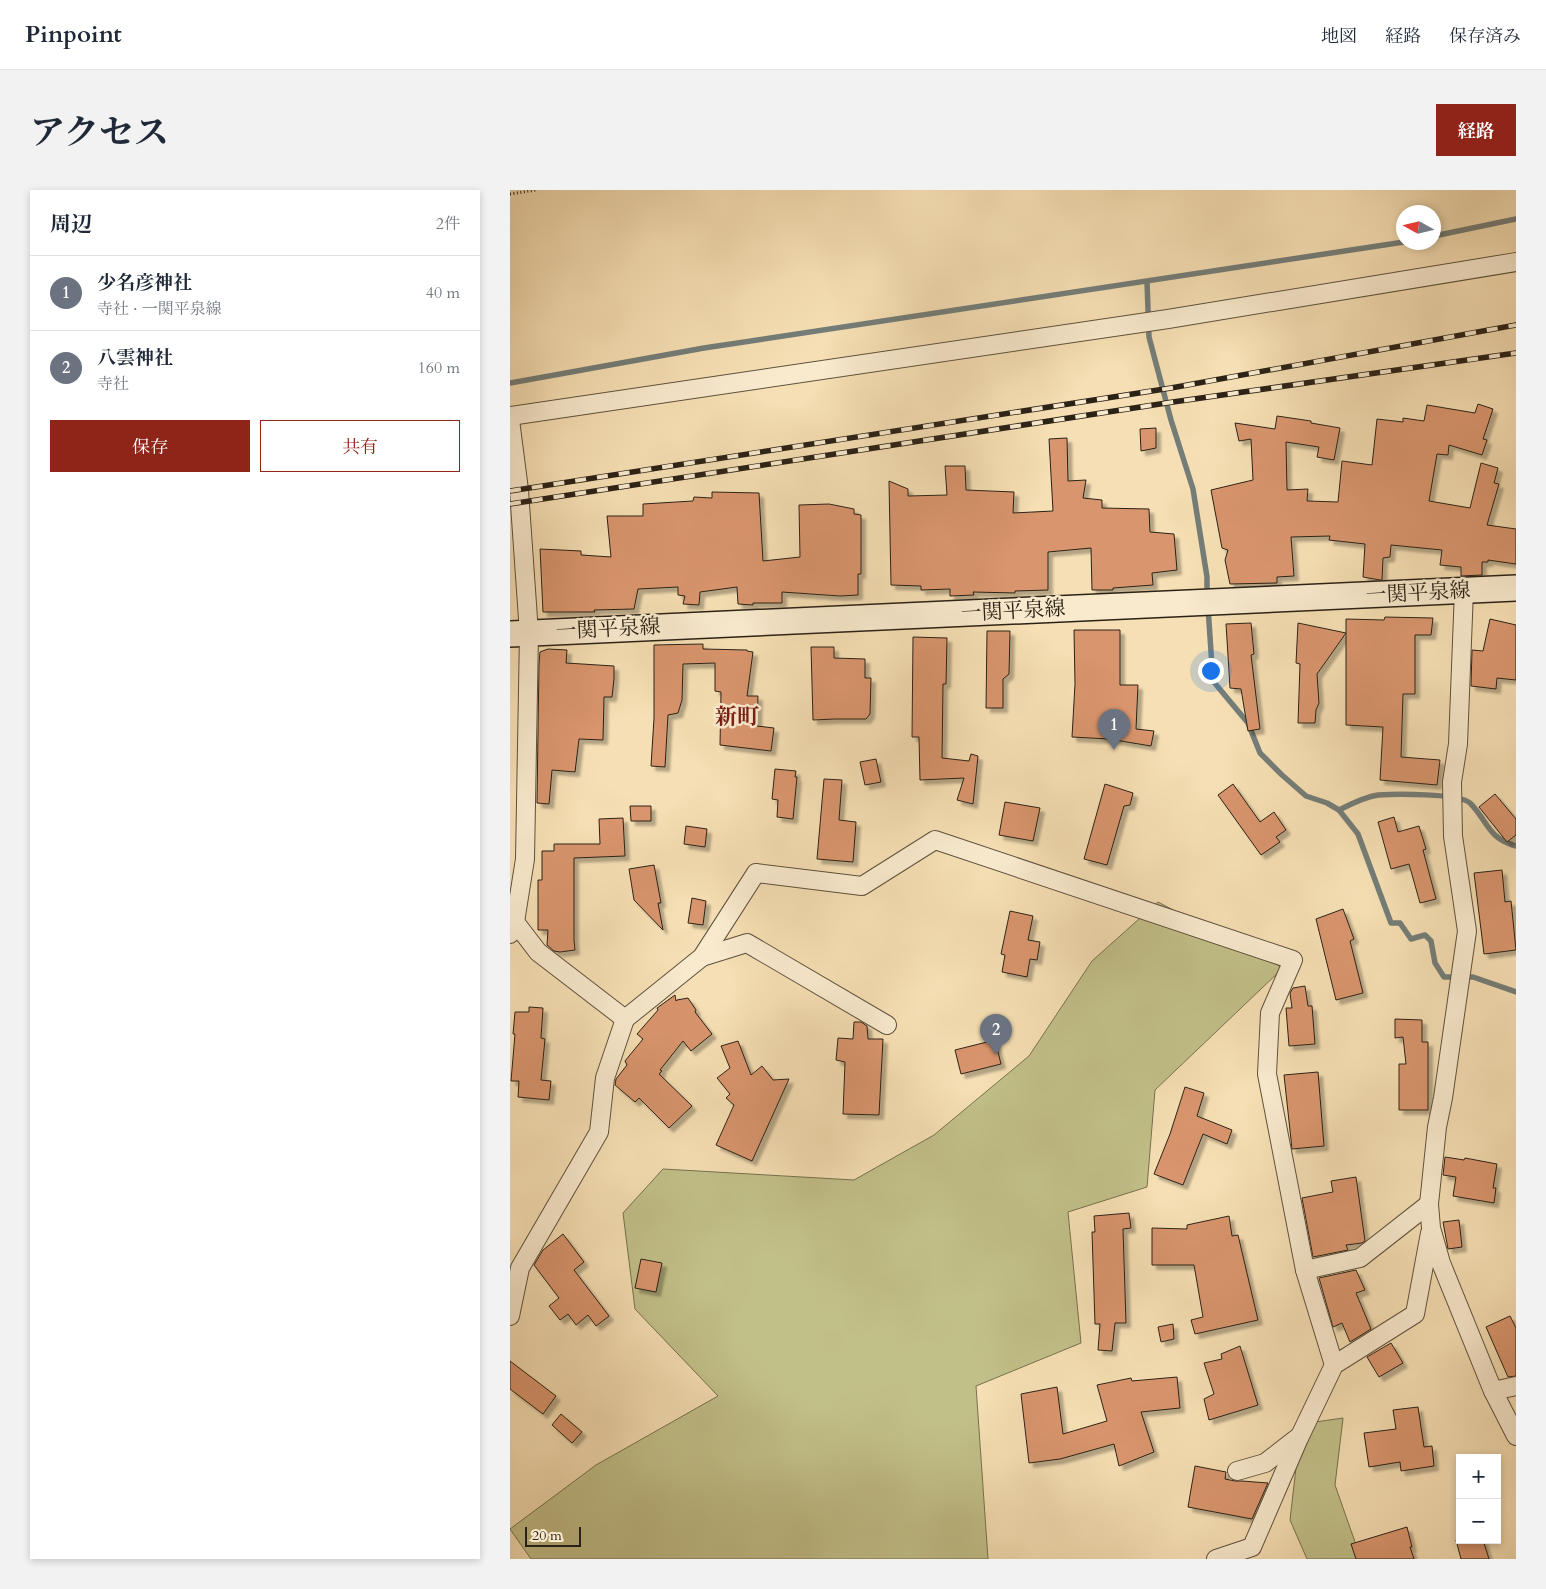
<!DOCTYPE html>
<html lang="ja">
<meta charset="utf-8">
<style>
:root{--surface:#fff;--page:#f2f2f3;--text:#1f2937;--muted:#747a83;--line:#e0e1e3;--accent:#8f2418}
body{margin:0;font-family:Cardo,"Noto Serif JP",serif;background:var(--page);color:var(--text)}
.controls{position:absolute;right:15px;bottom:15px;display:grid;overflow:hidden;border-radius:0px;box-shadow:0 2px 8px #0003}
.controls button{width:45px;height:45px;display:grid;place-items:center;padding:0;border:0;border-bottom:1px solid var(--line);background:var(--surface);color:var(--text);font:25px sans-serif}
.compass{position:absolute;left:886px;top:15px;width:45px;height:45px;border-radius:50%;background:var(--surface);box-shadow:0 2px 8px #0003;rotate:278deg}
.scale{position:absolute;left:15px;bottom:12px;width:56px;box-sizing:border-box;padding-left:5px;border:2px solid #2b2216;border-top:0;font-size:14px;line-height:18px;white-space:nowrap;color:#2b2216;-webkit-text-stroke:4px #f9eace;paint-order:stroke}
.you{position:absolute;left:700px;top:480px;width:18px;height:18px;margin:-12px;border:4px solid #fff;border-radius:50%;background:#1a73e8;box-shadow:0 0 0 8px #1a73e833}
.badge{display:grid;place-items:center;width:32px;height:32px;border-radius:50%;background:var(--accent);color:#fff;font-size:16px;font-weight:700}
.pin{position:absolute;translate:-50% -41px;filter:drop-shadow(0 1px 2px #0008)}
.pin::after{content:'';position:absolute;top:26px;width:18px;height:15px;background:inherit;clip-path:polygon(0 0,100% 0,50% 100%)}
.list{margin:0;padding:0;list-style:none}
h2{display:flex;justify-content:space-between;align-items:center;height:65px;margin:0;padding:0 20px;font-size:21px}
h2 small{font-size:16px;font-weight:400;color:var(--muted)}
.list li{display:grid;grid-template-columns:32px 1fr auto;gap:15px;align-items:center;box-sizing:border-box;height:75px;padding:0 20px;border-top:1px solid var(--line)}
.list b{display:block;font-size:19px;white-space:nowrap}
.list p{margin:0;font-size:16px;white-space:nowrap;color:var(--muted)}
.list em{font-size:16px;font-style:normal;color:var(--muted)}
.actions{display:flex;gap:10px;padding:15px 20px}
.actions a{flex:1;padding:11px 0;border:1px solid var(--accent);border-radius:0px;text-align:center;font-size:18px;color:var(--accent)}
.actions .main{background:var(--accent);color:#fff}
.map{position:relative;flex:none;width:1006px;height:1369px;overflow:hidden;border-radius:0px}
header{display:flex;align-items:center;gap:30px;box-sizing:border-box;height:70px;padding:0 25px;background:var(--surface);border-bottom:1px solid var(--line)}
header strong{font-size:24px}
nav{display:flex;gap:28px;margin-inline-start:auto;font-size:18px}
.intro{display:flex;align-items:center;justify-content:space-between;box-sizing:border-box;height:120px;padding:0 30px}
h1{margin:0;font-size:35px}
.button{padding:12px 22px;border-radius:0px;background:var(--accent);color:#fff;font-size:18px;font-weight:700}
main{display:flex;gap:30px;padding:0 30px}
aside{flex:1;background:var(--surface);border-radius:0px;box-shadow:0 2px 8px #0003}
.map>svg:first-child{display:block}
.green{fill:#c2c089;stroke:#767150}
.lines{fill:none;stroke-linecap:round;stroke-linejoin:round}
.stream{stroke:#747d78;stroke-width:5.5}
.building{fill:#d9956d;stroke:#2b2216;filter:url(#shadow)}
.minor-casing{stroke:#5e513e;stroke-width:20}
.secondary-casing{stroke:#2b2216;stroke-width:28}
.path{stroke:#2b2216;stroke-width:3;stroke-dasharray:1 2.5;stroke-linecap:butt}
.minor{stroke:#f9eace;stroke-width:18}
.secondary{stroke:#f9eace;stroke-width:25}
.rail-casing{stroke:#2b2216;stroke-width:5.5}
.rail{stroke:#f9eace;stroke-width:4;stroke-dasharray:11;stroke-linecap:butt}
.labels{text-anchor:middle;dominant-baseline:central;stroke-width:5;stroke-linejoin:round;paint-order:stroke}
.street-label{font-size:21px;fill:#2b2216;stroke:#f9eace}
.neighbourhood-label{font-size:22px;font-weight:bold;fill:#7a1f14;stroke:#f9eace}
</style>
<header>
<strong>Pinpoint</strong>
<nav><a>地図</a><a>経路</a><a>保存済み</a></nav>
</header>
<div class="intro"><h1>アクセス</h1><a class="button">経路</a></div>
<main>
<aside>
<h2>周辺<small>2件</small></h2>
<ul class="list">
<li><span class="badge" style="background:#6b7280">1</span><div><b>少名彦神社</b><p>寺社 · 一関平泉線</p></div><em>40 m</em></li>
<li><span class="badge" style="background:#6b7280">2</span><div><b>八雲神社</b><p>寺社</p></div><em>160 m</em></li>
</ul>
<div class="actions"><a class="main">保存</a><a>共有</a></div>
</aside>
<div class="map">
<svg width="1006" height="1369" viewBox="0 0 1006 1369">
<defs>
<filter id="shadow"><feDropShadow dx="4.5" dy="4.5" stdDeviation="1" flood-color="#0004"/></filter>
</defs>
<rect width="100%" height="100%" fill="#f6dfb4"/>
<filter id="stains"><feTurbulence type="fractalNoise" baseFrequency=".004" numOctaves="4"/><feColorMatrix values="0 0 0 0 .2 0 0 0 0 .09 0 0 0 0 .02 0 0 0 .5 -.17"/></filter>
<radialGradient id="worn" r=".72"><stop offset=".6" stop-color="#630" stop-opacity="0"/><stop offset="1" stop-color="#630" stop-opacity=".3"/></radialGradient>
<!-- green -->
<g class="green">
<polygon points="648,712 773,778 645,900 637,997 558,1022 571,1153 466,1196 478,1369 21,1369 0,1339 86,1275 208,1206 125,1119 113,1023 153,979 344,990 424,945 519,866 582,771"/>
<polygon points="833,1228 825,1295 851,1369 797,1369 780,1330 791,1234"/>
</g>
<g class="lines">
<!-- stream -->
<g class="stream">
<polyline points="924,46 1006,29"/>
<polyline points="637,92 639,147 661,230 683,299 697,387 697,405"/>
<polyline points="0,193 194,158 894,52"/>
<path d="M698,417l5,74 35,42 12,30 22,22 24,21 21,7 12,7c12,-6 25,-13 39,-15 16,-1 81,-2 92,8 18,18 17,35 46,43"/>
<polyline points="829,620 848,644 881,733 890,733 901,749 915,745 921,751 925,773 934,787 963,787 1006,802"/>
</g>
</g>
<!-- building -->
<g class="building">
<polygon points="968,214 983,219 973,249 977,250 972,265 939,255 938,265 927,264 919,311 960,318 971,273 988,278 984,293 989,294 977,335 1006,339 1006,374 978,370 978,372 972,372 972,385 951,386 951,377 930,375 932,360 881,355 880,367 873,368 872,390 870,390 853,387 855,354 819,350 820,346 781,347 784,386 767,387 767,393 720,394 715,370 718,360 712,358 701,300 743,290 741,249 729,251 725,233 765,239 767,226 801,231 801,233 830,238 824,270 807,267 809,257 776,252 777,300 798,299 797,311 828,312 832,271 862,275 867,229 893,232 893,228 914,231 917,215 965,223"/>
<polygon points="646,238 646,258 631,261 630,239"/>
<polygon points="557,248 558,291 576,290 573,308 592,310 592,318 639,319 640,342 664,344 667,380 642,383 643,395 603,398 603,400 582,400 581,358 538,362 538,400 505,401 505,403 463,402 464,405 440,406 440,399 411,400 411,396 381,395 379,291 398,299 398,306 437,305 435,276 455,276 456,300 504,302 503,323 543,321 539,249"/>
<polygon points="202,302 249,303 253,371 290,367 289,315 319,314 344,319 344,324 351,325 351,384 348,384 348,405 330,406 272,402 272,413 243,413 243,415 228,414 227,397 190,402 189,415 173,414 175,406 168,405 168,397 128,399 124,419 84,420 85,422 33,422 30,359 71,361 71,365 101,367 97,326 133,326 133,314 183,311 184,307 202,308"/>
<polygon points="875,427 923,428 921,445 905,445 905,504 893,504 891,567 930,570 927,595 870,590 873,537 836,535 836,429 874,430"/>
<polygon points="980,429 1006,435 1006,490 987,488 986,499 961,496 962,460 973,461"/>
<polygon points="741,433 744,464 741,465 750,539 738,541 731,499 720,498 716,434"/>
<polygon points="788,433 836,443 807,484 809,513 806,520 805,533 788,533 790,474 786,473"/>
<polygon points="564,440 610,440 610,495 628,495 626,539 644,541 641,556 599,549 562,547 565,494"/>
<polygon points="477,441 500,441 499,484 493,489 493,518 476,518"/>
<polygon points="403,447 437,448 436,494 433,494 432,568 459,571 461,564 468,566 463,614 447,610 454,588 410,590 409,547 402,547"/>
<polygon points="193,454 193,459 237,460 237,461 243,462 237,506 248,506 247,536 264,538 261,561 210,555 211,502 205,501 205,473 173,474 172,510 168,523 158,525 155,577 141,576 144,528 144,455"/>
<polygon points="301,457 324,457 324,468 355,469 355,488 361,488 360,524 356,529 325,529 303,530"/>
<polygon points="38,459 57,460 56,473 104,476 104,489 102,507 94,507 93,550 69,549 65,582 42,580 39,614 27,613 29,474 30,462"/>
<polygon points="366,569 371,592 355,595 350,572"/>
<polygon points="265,579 286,581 285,587 287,587 283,629 267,627 268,610 262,609"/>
<polygon points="314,589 332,590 329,630 346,632 343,672 307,669"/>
<polygon points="595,594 623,603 620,615 614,616 597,675 574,669"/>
<polygon points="723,594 750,632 764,622 776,640 766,647 770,652 751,665 708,605"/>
<polygon points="985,604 1006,629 1006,645 997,652 969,617"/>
<polygon points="495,612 530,618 523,651 489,645"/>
<polygon points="120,616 141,616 141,631 121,631"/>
<polygon points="884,627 888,642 909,636 916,659 913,660 926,709 910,713 899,674 881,679 868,632"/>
<polygon points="113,628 115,666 64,668 64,750 65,760 50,762 44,761 37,755 38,740 28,740 28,690 32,690 32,661 44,661 44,654 90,654 89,629"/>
<polygon points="176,636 197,639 195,657 174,654"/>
<polygon points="144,675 151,713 148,713 153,740 124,710 119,679"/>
<polygon points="992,680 995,712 1001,711 1006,760 974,764 964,683"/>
<polygon points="182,708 196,711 193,735 178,733"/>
<polygon points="833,719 844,749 840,751 853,803 826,810 806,729"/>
<polygon points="500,721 523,726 518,750 530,752 527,770 520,769 517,787 492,782 495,765 491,764"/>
<polygon points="795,796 798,816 802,816 805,854 779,856 776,818 782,818 780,803 783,798"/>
<polygon points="165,805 166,811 167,810 178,808 186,820 185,822 202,844 181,861 173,851 150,880 152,881 149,884 182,916 159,938 129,908 125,912 105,895 106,889 117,875 115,871 133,849 127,844 148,820 147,818"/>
<polygon points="19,817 33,818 31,848 35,849 31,890 41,891 39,910 8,907 9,891 1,891 5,844 3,844 5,822 19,822"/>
<polygon points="885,829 912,830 912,852 918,852 918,920 889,920 889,874 896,874 893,847 885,848"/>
<polygon points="344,832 351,832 357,836 358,849 373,849 369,925 333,924 335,872 326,870 328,848 343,849"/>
<polygon points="485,850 491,874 451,884 445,860"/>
<polygon points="228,851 241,885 252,876 263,890 279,889 242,971 206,955 224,915 216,908 220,904 207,888 220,878 211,856"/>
<polygon points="808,882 814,956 782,959 774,885"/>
<polygon points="675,897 694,903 687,926 722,940 717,954 693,944 673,995 644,984 660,944"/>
<polygon points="935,967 954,970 955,968 987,974 983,998 986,998 984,1013 943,1006 946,987 933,985"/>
<polygon points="846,987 855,1051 852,1053 836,1055 838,1060 803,1067 792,1008 823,1002 821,991"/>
<polygon points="619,1023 621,1038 613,1039 616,1133 605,1133 602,1161 588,1160 590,1134 585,1134 582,1042 585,1042 584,1026"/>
<polygon points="719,1026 722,1046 728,1045 748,1130 685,1144 681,1130 693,1127 684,1075 642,1075 642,1038 677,1039 677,1035"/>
<polygon points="949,1030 952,1057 938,1059 933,1032"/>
<polygon points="53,1044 74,1072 64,1080 99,1126 86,1136 78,1125 66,1135 58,1124 50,1130 39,1116 49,1108 24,1075 33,1060"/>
<polygon points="131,1069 152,1073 146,1102 125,1098"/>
<polygon points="846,1080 855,1100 846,1103 861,1139 840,1152 832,1133 823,1137 809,1088"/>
<polygon points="1000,1126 1006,1138 1006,1186 998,1187 976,1137"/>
<polygon points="663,1134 664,1149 651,1152 648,1137"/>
<polygon points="881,1153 893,1173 869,1187 857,1167"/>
<polygon points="730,1156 748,1215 699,1230 694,1209 704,1204 694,1173 712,1169 711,1164"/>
<polygon points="0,1171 46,1206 33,1224 0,1199"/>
<polygon points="667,1187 670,1218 631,1222 644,1262 609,1276 604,1254 550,1269 519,1273 511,1204 547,1197 553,1244 597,1231 587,1195 621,1188 622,1191"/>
<polygon points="908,1217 914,1257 922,1256 924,1276 891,1281 890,1272 859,1277 854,1243 886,1239 883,1220"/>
<polygon points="51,1224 72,1242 62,1253 42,1235"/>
<polygon points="685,1276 716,1282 715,1289 725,1291 732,1291 758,1293 742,1329 678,1317"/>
<polygon points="897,1337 902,1357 900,1357 904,1369 846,1369 841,1354"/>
<polygon points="946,1350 973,1350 979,1369 951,1369"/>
</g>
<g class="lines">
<defs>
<g id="minor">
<polyline points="0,226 658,129 1006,72"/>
<polyline points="0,230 9,300 19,443 15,669 5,732 0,744"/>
<polyline points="954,400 948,554 942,592 943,646 957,741 933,908 927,937 919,1014 921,1038 931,1073 983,1201 1006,1246"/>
<polyline points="192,767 237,753 377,835"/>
<polyline points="115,829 192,767 246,683 352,696 425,650 783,770 760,823 757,884 795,1080"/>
<polyline points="0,1126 10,1078 89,942 95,888 115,829 28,762 5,732"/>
<polyline points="824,1175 795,1080 850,1068 919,1014"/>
<polyline points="983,1201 1006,1196"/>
<polyline points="727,1281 755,1273 790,1246 824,1175 905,1124 920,1043"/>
<polyline points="706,1369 742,1357 789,1248"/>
</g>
<polyline id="secondary" points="0,444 1006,398"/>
</defs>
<!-- minor casing -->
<use href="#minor" class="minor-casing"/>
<!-- secondary casing -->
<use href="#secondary" class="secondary-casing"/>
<!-- path -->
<polyline class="path" points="0,4 26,0"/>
<!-- minor -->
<use href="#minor" class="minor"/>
<!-- secondary -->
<use href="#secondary" class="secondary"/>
<defs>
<g id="rail">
<polyline points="0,301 661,198 1006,135"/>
<polyline points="0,314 663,212 1006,163"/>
</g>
</defs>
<!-- rail casing -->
<use href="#rail" class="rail-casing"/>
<!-- rail -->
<use href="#rail" class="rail"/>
</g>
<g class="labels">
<!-- street labels -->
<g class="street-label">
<text transform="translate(908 403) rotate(-3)">一関平泉線</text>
<text transform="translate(503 421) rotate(-3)">一関平泉線</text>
<text transform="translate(98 439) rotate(-3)">一関平泉線</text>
</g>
<!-- neighbourhood labels -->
<g class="neighbourhood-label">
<text x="227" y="527">新町</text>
</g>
</g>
<rect width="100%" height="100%" filter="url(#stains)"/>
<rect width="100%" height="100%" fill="url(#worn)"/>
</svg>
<div class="controls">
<button>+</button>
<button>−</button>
</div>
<svg class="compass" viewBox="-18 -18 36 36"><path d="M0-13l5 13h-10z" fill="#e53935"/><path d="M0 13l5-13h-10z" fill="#747a83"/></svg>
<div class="scale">20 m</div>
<div class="you"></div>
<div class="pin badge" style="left:604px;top:560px;background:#6b7280">1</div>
<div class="pin badge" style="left:486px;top:865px;background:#6b7280">2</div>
</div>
</main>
